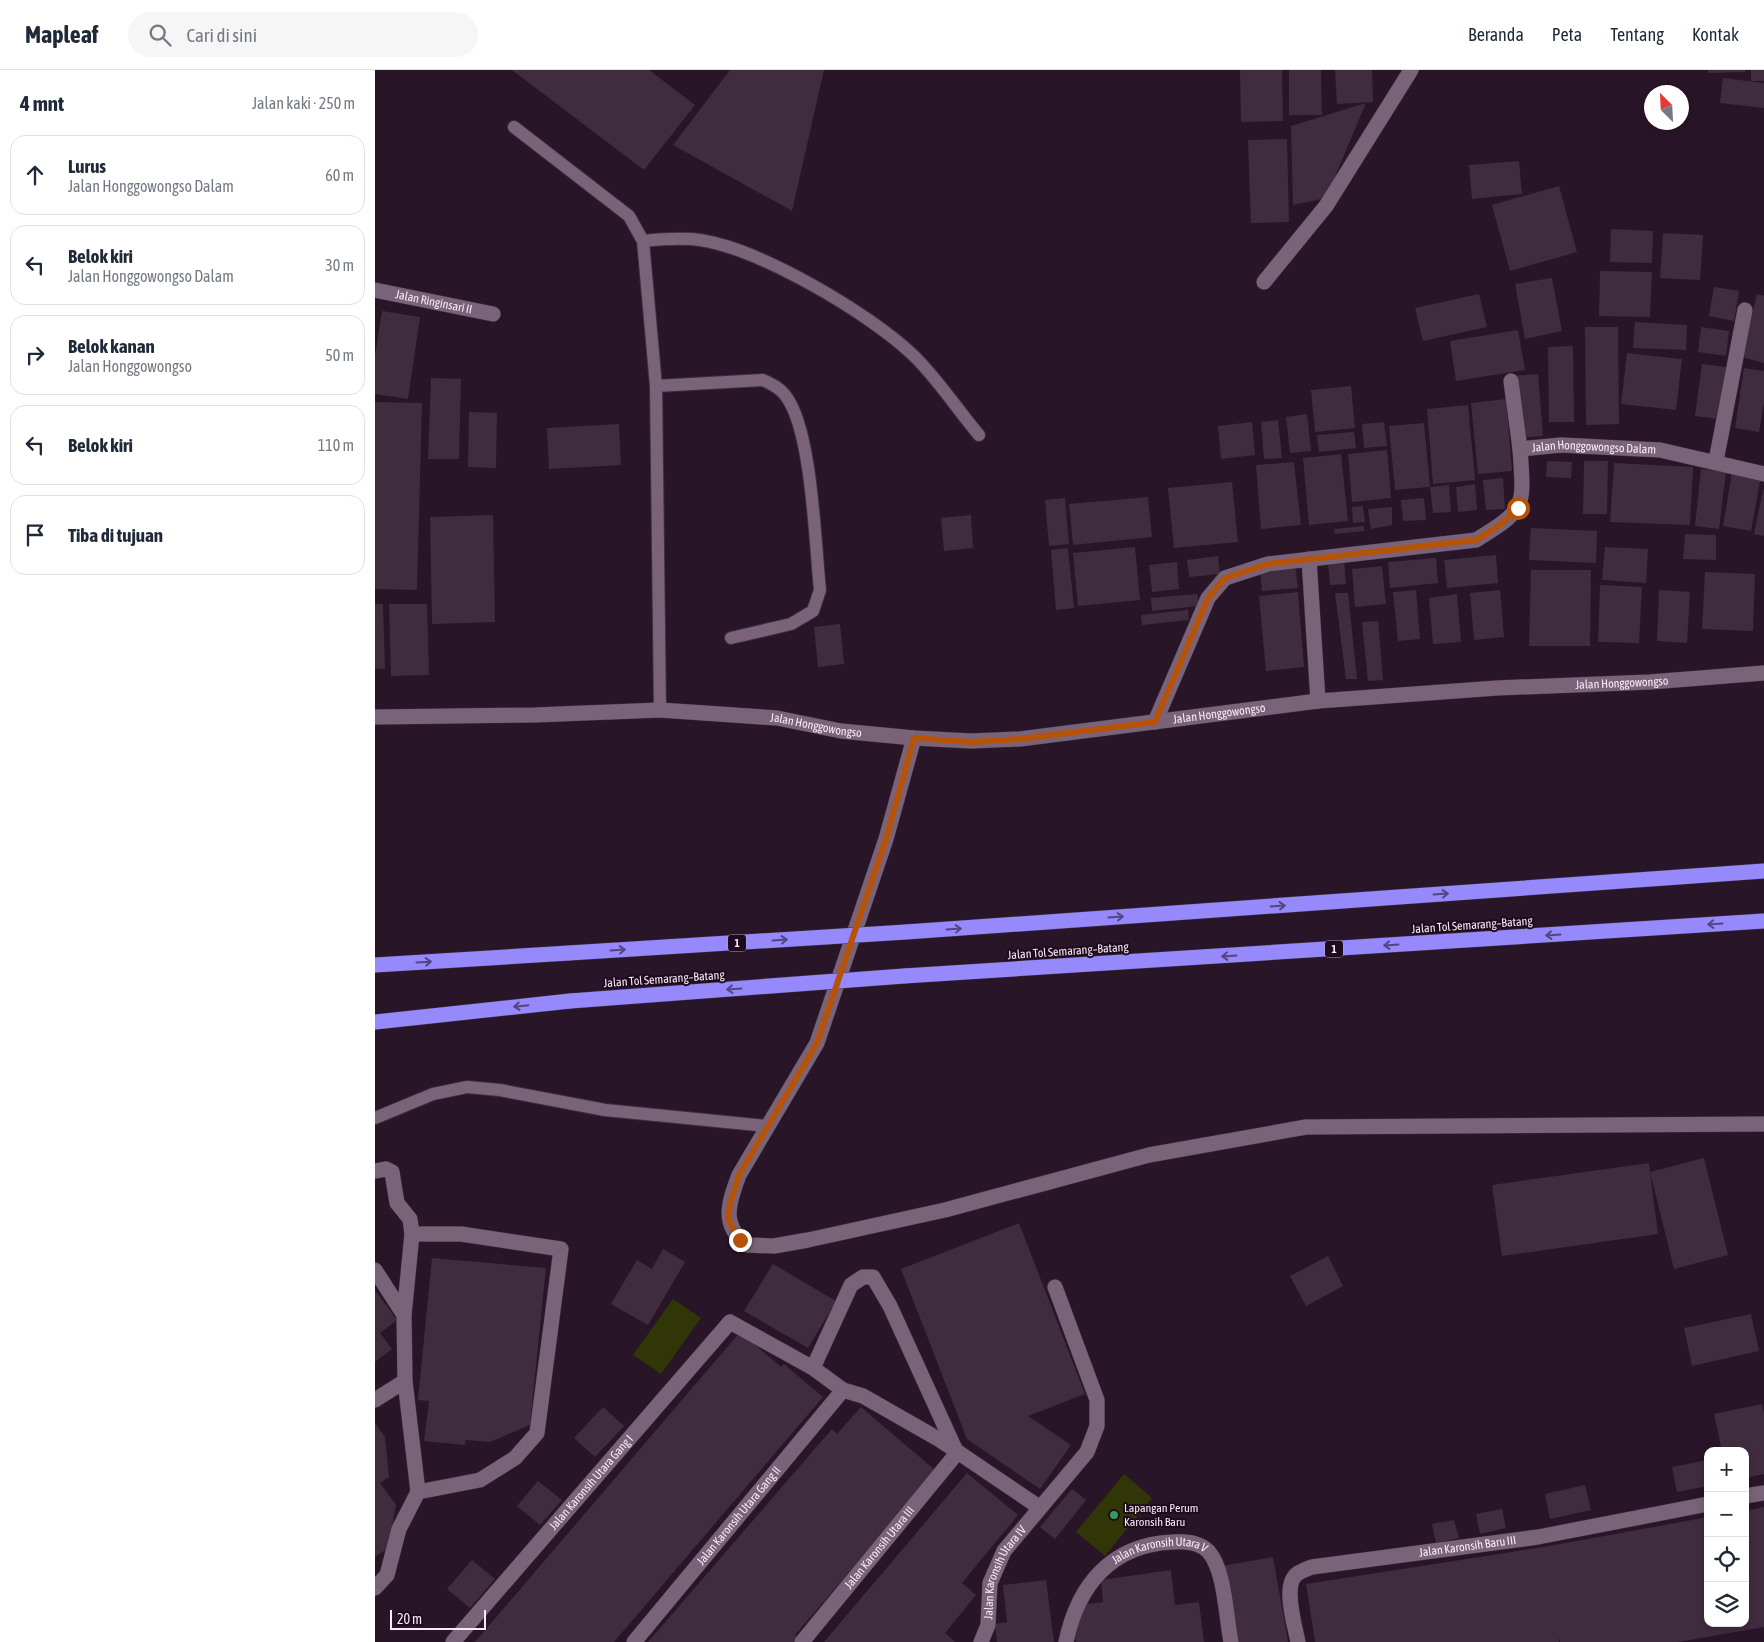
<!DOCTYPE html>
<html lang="id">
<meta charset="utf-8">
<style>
:root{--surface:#fff;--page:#f6f6f7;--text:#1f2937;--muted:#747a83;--line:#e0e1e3}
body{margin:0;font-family:"Asap Condensed",sans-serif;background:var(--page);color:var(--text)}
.controls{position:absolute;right:15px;bottom:15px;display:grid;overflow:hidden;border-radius:10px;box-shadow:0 2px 8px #0003}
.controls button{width:45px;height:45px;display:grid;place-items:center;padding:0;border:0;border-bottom:1px solid var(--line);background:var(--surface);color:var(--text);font:25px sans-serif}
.compass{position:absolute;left:1269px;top:15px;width:45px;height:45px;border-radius:50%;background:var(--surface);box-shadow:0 2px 8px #0003;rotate:336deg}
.scale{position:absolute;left:15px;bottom:12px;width:96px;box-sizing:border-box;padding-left:5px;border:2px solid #f8eaf7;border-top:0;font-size:14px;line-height:18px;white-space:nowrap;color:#f8eaf7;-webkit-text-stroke:4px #1e0c1e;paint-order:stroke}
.stop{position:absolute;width:15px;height:15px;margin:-11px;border:4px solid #b45309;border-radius:50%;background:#fff}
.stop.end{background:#b45309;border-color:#fff;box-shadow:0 1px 5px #0008}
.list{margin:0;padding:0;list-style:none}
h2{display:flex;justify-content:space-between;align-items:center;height:65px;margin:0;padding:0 20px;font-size:21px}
h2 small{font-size:16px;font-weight:400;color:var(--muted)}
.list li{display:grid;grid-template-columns:32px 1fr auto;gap:15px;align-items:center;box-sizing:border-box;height:80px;margin:0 10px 10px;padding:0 10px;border:1px solid var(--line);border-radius:15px}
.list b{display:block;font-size:19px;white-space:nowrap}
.list p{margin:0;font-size:16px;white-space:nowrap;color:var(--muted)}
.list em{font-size:16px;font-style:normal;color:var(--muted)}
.icon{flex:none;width:28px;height:28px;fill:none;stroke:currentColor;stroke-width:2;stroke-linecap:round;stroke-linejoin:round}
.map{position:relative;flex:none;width:1389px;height:1572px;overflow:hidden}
header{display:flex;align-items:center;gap:30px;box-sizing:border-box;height:70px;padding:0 25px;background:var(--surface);border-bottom:1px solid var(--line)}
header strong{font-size:24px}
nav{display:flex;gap:28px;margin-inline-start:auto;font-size:18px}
.search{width:350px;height:45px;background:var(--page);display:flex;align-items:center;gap:12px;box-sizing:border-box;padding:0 18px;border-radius:28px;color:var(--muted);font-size:19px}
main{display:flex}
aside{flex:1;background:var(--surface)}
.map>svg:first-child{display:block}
.pitch{fill:#313606}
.building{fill:#402c3f}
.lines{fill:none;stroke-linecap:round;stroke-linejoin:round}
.lane-casing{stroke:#3e303e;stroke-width:14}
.street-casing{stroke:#3e303e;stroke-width:16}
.secondary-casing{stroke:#3e303e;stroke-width:16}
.highway-casing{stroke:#3e303e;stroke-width:16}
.lane{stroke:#7a6379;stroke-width:12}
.street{stroke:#7a6379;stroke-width:15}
.secondary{stroke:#7a6379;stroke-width:15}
.highway{stroke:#9589fb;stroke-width:15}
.highway-bridge-casing{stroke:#3e303e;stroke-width:16;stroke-linecap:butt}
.highway-bridge{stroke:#9589fb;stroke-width:15}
.oneway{stroke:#544481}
.route{stroke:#b45309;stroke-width:6}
.leisure-dot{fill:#2e9e5b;stroke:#1e0c1e;stroke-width:2}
.labels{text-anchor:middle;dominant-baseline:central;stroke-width:4;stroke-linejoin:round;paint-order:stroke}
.shield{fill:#1e0c1e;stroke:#b7a7b6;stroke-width:1}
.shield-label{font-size:11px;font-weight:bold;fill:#f8eaf7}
.street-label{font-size:12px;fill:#f8eaf7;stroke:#1e0c1e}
.poi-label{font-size:12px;fill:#f8eaf7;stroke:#1e0c1e;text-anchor:start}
</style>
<header>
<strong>Mapleaf</strong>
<div class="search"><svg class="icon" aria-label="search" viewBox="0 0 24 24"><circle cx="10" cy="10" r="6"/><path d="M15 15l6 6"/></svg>Cari di sini</div>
<nav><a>Beranda</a><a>Peta</a><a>Tentang</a><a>Kontak</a></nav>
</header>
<main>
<aside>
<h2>4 mnt<small>Jalan kaki · 250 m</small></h2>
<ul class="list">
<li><svg class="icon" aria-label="ahead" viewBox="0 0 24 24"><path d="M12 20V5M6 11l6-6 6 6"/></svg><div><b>Lurus</b><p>Jalan Honggowongso Dalam</p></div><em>60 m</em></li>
<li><svg class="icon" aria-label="left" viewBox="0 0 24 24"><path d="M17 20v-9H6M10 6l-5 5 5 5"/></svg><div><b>Belok kiri</b><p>Jalan Honggowongso Dalam</p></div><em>30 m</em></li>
<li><svg class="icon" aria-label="right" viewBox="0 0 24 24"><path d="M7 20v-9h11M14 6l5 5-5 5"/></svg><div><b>Belok kanan</b><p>Jalan Honggowongso</p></div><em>50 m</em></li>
<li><svg class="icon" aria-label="left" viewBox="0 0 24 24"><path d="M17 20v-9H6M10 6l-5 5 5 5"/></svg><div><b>Belok kiri</b></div><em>110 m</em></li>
<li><svg class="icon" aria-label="arrive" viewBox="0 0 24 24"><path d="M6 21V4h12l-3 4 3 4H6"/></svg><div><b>Tiba di tujuan</b></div></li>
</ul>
</aside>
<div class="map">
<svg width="1389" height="1572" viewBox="0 0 1389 1572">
<rect width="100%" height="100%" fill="#281527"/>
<!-- pitch -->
<g class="pitch">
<polygon points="298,1229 326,1248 286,1304 258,1285"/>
<polygon points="749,1404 777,1428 730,1486 701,1462"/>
</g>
<!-- building -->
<g class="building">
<polygon points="137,0 274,0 320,35 269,100"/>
<polygon points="355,0 449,0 417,141 298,75"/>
<polygon points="865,0 907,0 908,51 866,52"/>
<polygon points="914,0 946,0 947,45 914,45"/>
<polygon points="960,0 997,0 998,32 962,34"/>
<polygon points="1333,0 1370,0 1370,2 1333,3"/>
<rect x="1376" y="0" width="13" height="11"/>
<polygon points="1348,8 1389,13 1389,38 1345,33"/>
<polygon points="991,33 951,128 918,135 916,56"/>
<polygon points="912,69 914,152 876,153 873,70"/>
<polygon points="1144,91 1147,124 1097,129 1094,95"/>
<polygon points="1184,116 1202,182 1135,201 1117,135"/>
<polygon points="1236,159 1278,161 1277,193 1235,192"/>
<polygon points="1288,163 1328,165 1325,210 1285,208"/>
<polygon points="1225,201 1277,202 1275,247 1224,246"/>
<polygon points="1177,208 1187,261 1150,269 1140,214"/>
<polygon points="1339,217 1364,221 1359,251 1334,246"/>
<polygon points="1104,224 1112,257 1048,271 1040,238"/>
<polygon points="1382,224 1389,226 1389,293 1367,287"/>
<polygon points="7,241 45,247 33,329 0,324 0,286"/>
<polygon points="1260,252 1312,255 1311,280 1258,278"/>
<polygon points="1210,257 1243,257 1244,354 1211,355"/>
<polygon points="1326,257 1354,261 1351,286 1323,282"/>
<polygon points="1143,260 1150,300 1081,311 1075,271"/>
<polygon points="1198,276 1199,352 1174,352 1173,277"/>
<polygon points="1252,283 1307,289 1301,340 1246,334"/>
<polygon points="1327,294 1351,297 1344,349 1320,346"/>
<polygon points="1369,298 1389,301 1389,333 1384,362 1360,358"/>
<polygon points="1163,304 1168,366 1143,368 1138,306"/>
<polygon points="56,308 86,309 84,389 53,389"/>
<polygon points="976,316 980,358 940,362 936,320"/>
<polygon points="1131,329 1137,401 1103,404 1096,333"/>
<polygon points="0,332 47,333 42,520 0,519"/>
<polygon points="1093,335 1100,410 1058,414 1052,339"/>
<polygon points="94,342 122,343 121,398 93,397"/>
<polygon points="932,344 936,381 915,383 911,347"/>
<polygon points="903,350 907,388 889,389 886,352"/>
<polygon points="877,352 880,385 846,389 843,356"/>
<polygon points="1009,352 1012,376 989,378 987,354"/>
<polygon points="1049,353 1055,417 1020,420 1014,356"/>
<polygon points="244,354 246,395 174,399 172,358"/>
<polygon points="979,362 981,378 944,382 942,365"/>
<polygon points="1012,380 1016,428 977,432 973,384"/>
<polygon points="966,384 973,451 934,455 928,388"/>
<polygon points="1172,391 1197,392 1196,408 1171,407"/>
<polygon points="1209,391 1233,391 1232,444 1208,444"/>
<polygon points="919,392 926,455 886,459 881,395"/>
<polygon points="1239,393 1318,397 1315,455 1235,452"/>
<polygon points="1326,399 1351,402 1344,459 1320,456"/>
<polygon points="1357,402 1386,406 1376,461 1348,456"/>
<polygon points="1128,408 1130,439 1111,440 1108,410"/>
<polygon points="857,412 863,472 799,478 793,418"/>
<polygon points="1100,414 1102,440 1083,442 1081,417"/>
<polygon points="1074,415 1076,442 1058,443 1055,417"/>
<polygon points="1388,420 1389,420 1389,466 1379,464"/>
<polygon points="773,427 777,467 698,475 694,434"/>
<polygon points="690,428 694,474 674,476 670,430"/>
<polygon points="1049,428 1051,450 1028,451 1026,430"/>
<polygon points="988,436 990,452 978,453 977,437"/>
<polygon points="1017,437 1017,455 996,459 993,439"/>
<polygon points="118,445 120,552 57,554 55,447"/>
<polygon points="596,445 598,478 569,481 566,448"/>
<polygon points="989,456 989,461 960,464 959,459"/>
<polygon points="1156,458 1222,461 1221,493 1154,490"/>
<polygon points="1310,464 1341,465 1341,490 1308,489"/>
<polygon points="760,477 765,530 703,536 698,483"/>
<polygon points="1230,477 1273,479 1271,513 1227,510"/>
<polygon points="693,478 699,538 681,540 676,480"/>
<polygon points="1121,485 1123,513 1072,518 1069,490"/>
<polygon points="843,486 845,504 814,507 812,490"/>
<polygon points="1061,488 1063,513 1015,518 1013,492"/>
<polygon points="969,491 971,514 955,515 953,492"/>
<polygon points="802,492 804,519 777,522 774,495"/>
<polygon points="920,495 923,518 887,521 885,498"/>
<polygon points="1007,496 1011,534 980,537 977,499"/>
<polygon points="1156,500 1216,500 1215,576 1154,576"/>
<polygon points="1330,502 1380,504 1378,561 1327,559"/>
<polygon points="1225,515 1267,517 1264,573 1223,572"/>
<polygon points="1041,520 1045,569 1023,571 1018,522"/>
<polygon points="1125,520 1129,567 1099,570 1095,523"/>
<polygon points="1284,520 1315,522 1312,573 1282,571"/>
<polygon points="923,522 929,597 891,601 884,526"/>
<polygon points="960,523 973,523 982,609 971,609"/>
<polygon points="822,524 824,536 777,541 776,528"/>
<polygon points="1082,524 1086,572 1058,574 1054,528"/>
<polygon points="0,534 8,534 10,599 0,599"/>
<polygon points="14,534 52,534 54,605 16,606"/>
<polygon points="813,540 814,550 767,555 766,545"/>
<polygon points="1003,551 1008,610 993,611 987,552"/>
<polygon points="465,554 469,594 443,597 439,557"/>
<polygon points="1329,1088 1353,1185 1299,1199 1275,1102 1283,1164 1127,1186 1117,1115 1274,1093 1275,1102"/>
<polygon points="644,1153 710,1324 653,1346 696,1375 665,1419 592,1369 526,1199"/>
<polygon points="288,1179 310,1192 273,1255 236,1234 262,1190 277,1199"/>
<polygon points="953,1186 968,1216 931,1236 915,1206"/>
<polygon points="57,1188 171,1198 155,1355 115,1372 91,1370 90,1375 49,1371 54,1331 43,1330"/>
<polygon points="398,1194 461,1231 433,1278 369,1241"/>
<polygon points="0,1220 22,1250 5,1263 17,1279 0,1292"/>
<polygon points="1376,1244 1384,1281 1317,1296 1309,1258"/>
<polygon points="365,1262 406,1297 409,1294 448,1327 320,1477 239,1572 100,1572"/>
<polygon points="1387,1334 1389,1343 1389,1404 1370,1408 1370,1381 1347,1381 1339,1344"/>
<polygon points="228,1337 249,1356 220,1387 199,1368"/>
<polygon points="486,1337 561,1401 420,1565 423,1567 419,1572 273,1572 457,1359 462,1364"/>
<polygon points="0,1353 10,1367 14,1407 5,1413 21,1435 13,1478 0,1487"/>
<polygon points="1333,1390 1333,1416 1302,1422 1297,1397"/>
<polygon points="592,1403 643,1445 587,1513 601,1525 570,1563 580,1572 449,1572"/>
<polygon points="163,1411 187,1430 165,1455 142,1436"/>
<polygon points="1210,1415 1216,1440 1175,1449 1170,1424"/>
<polygon points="697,1419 711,1430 680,1469 665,1457"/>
<polygon points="1389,1437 1389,1557 1303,1572 1185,1572 1184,1567 1184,1572 940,1572 931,1514 1169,1477 1333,1447 1333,1553 1370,1553 1370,1441"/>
<polygon points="1127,1439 1131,1458 1105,1464 1101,1444"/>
<polygon points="1079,1450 1084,1468 1061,1473 1057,1454"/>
<polygon points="898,1487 913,1572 860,1572 847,1496"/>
<polygon points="97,1490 120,1509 95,1538 72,1519"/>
<polygon points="796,1500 800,1535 824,1532 829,1572 701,1572 698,1550 706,1548 705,1535 728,1532 726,1510"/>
<polygon points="671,1510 679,1572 622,1572 620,1554 632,1552 628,1515"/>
</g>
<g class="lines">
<defs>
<g id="lane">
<polyline points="139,57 254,146 268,171 281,316 285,640"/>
<path d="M268,171c18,-2 38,-4 57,-1 60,9 169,73 213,115 24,23 44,54 66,80"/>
<path d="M281,316l107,-6c8,4 16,7 22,15 27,33 30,149 35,195l-7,21 -22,13 -60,14"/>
<polyline points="0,1048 58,1024 92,1017 125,1020 230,1040 392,1056"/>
</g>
<g id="street">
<polyline points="889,212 951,136 1036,0"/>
<path id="s1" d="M0,220l118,24"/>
<polyline points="1136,311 1145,379"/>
<polyline points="1341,391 1370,240"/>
<polyline points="934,489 943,631"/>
<path id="s2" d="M780,652l53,-124 17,-20 43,-14 208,-24c51,-31 48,-33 44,-91l41,-4 99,5 104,24"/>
<path d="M539,668l-28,101 -69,204 -78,132c-10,27 -19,50 8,70l27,1 34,-6 137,-30 204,-55 157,-28 458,-3"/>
<polyline points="0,1101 11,1099 17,1102 22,1133 35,1149 37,1164 29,1245 0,1200"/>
<polyline points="37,1164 86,1164 186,1179 162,1363 140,1388 105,1410 43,1422"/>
<polyline points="438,1298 476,1215 488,1207 498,1207 515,1236 581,1381"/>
<polyline points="0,1330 30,1311 29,1245"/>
<polyline points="1370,1426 1389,1423"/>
<polyline points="0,1518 12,1505 24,1459 43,1422 30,1311"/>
<path id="s3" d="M78,1572l277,-320 83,46 30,22 20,6 77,44 99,67"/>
<path id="s4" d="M259,1572l209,-252"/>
<path id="s5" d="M427,1572l155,-189"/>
<path id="s6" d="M606,1572l7,-17 2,-42 14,-32 83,-99 10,-26v-26l-42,-113"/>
<path id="s7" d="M691,1572c12,-57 45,-97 106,-100 12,-1 27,0 36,9 17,18 18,66 23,91"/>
<path id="s8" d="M923,1572c-3,-16 -16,-57 -1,-68 4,-3 10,-5 15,-7l226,-30 170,-33"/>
</g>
<g id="secondary">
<path id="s9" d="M0,647l160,-2 125,-5 117,8 64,13 73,7 57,3 49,-2 298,-38 179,-13 153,-6 114,-9"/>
</g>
<g id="highway">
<polyline points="531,862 1389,801"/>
<polyline points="0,895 194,883"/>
<polyline points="529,906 1389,851"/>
<polyline points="0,952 195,931"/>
</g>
</defs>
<!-- lane casing -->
<use href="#lane" class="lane-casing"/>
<!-- street casing -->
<use href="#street" class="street-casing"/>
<!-- secondary casing -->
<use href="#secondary" class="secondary-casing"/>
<!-- highway casing -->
<use href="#highway" class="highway-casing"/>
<!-- lane -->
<use href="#lane" class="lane"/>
<!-- street -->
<use href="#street" class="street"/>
<!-- secondary -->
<use href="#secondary" class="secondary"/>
<!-- highway -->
<use href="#highway" class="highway"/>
<defs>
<g id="highway-bridge">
<polyline points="194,883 531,862"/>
<polyline points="195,931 529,906"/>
</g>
</defs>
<!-- highway-bridge casing -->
<use href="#highway-bridge" class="highway-bridge-casing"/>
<!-- highway-bridge -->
<use href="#highway-bridge" class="highway-bridge"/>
</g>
<!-- one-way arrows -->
<defs><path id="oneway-shaft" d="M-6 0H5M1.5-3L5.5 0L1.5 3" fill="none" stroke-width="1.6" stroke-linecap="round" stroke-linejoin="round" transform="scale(1.25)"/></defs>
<g class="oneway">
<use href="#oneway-shaft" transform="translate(1066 824) rotate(-4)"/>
<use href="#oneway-shaft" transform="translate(903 836) rotate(-4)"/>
<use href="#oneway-shaft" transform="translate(741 847) rotate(-4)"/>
<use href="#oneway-shaft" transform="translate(1340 854) rotate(176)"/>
<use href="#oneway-shaft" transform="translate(579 859) rotate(-4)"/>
<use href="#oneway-shaft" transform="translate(1178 865) rotate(176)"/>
<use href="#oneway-shaft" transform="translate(405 870) rotate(-4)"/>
<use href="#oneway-shaft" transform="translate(1016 875) rotate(176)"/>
<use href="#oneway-shaft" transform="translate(243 880) rotate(-4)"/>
<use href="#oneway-shaft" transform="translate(854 886) rotate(176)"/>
<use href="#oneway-shaft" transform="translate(49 892) rotate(-3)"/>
<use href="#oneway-shaft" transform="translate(359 919) rotate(176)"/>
<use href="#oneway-shaft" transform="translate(146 936) rotate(174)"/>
</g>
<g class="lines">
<!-- route -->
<polyline class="route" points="365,1170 353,1150 355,1134 364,1105 442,973 511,769 539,668 596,672 645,669 780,652 833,528 850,508 893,494 1101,470 1125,455 1143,438"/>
</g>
<!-- markers -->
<circle class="leisure-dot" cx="739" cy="1445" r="5"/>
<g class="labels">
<!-- shield labels -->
<g class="shield">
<rect x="353" y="864.5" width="18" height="17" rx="4"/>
<rect x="950" y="870.5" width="18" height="17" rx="4"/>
</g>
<g class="shield-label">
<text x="362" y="873">1</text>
<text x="959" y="879">1</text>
</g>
<!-- street labels -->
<g class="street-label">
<text stroke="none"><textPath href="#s1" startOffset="60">Jalan Ringinsari II</textPath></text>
<text stroke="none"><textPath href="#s2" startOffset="602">Jalan Honggowongso Dalam</textPath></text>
<text stroke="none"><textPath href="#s9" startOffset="1252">Jalan Honggowongso</textPath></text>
<text stroke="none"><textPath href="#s9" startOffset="848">Jalan Honggowongso</textPath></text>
<text stroke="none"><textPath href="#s9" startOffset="442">Jalan Honggowongso</textPath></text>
<text transform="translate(1097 855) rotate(-4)">Jalan Tol Semarang–Batang</text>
<text transform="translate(693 881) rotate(-4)">Jalan Tol Semarang–Batang</text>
<text transform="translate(289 909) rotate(-4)">Jalan Tol Semarang–Batang</text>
<text stroke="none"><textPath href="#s3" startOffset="211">Jalan Karonsih Utara Gang I</textPath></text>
<text stroke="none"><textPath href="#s4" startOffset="164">Jalan Karonsih Utara Gang II</textPath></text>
<text stroke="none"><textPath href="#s8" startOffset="244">Jalan Karonsih Baru III</textPath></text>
<text stroke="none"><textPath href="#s5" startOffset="122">Jalan Karonsih Utara III</textPath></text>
<text stroke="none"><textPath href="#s7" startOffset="145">Jalan Karonsih Utara V</textPath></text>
<text stroke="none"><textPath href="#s6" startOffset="75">Jalan Karonsih Utara IV</textPath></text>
</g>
<!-- poi labels -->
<g class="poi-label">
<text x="749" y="1438">Lapangan Perum<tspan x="749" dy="14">Karonsih Baru</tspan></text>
</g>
</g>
</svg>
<div class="controls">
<button>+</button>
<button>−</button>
<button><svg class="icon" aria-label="locate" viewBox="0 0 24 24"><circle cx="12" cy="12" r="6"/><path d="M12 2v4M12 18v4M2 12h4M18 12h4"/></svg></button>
<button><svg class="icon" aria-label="layers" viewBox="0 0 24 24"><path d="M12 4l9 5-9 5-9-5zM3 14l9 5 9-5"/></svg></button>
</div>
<svg class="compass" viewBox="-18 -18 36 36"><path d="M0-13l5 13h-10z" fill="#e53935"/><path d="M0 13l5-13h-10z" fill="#747a83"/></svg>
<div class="scale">20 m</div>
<div class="stop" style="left:1143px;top:438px"></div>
<div class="stop end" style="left:365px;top:1170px"></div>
</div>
</main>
